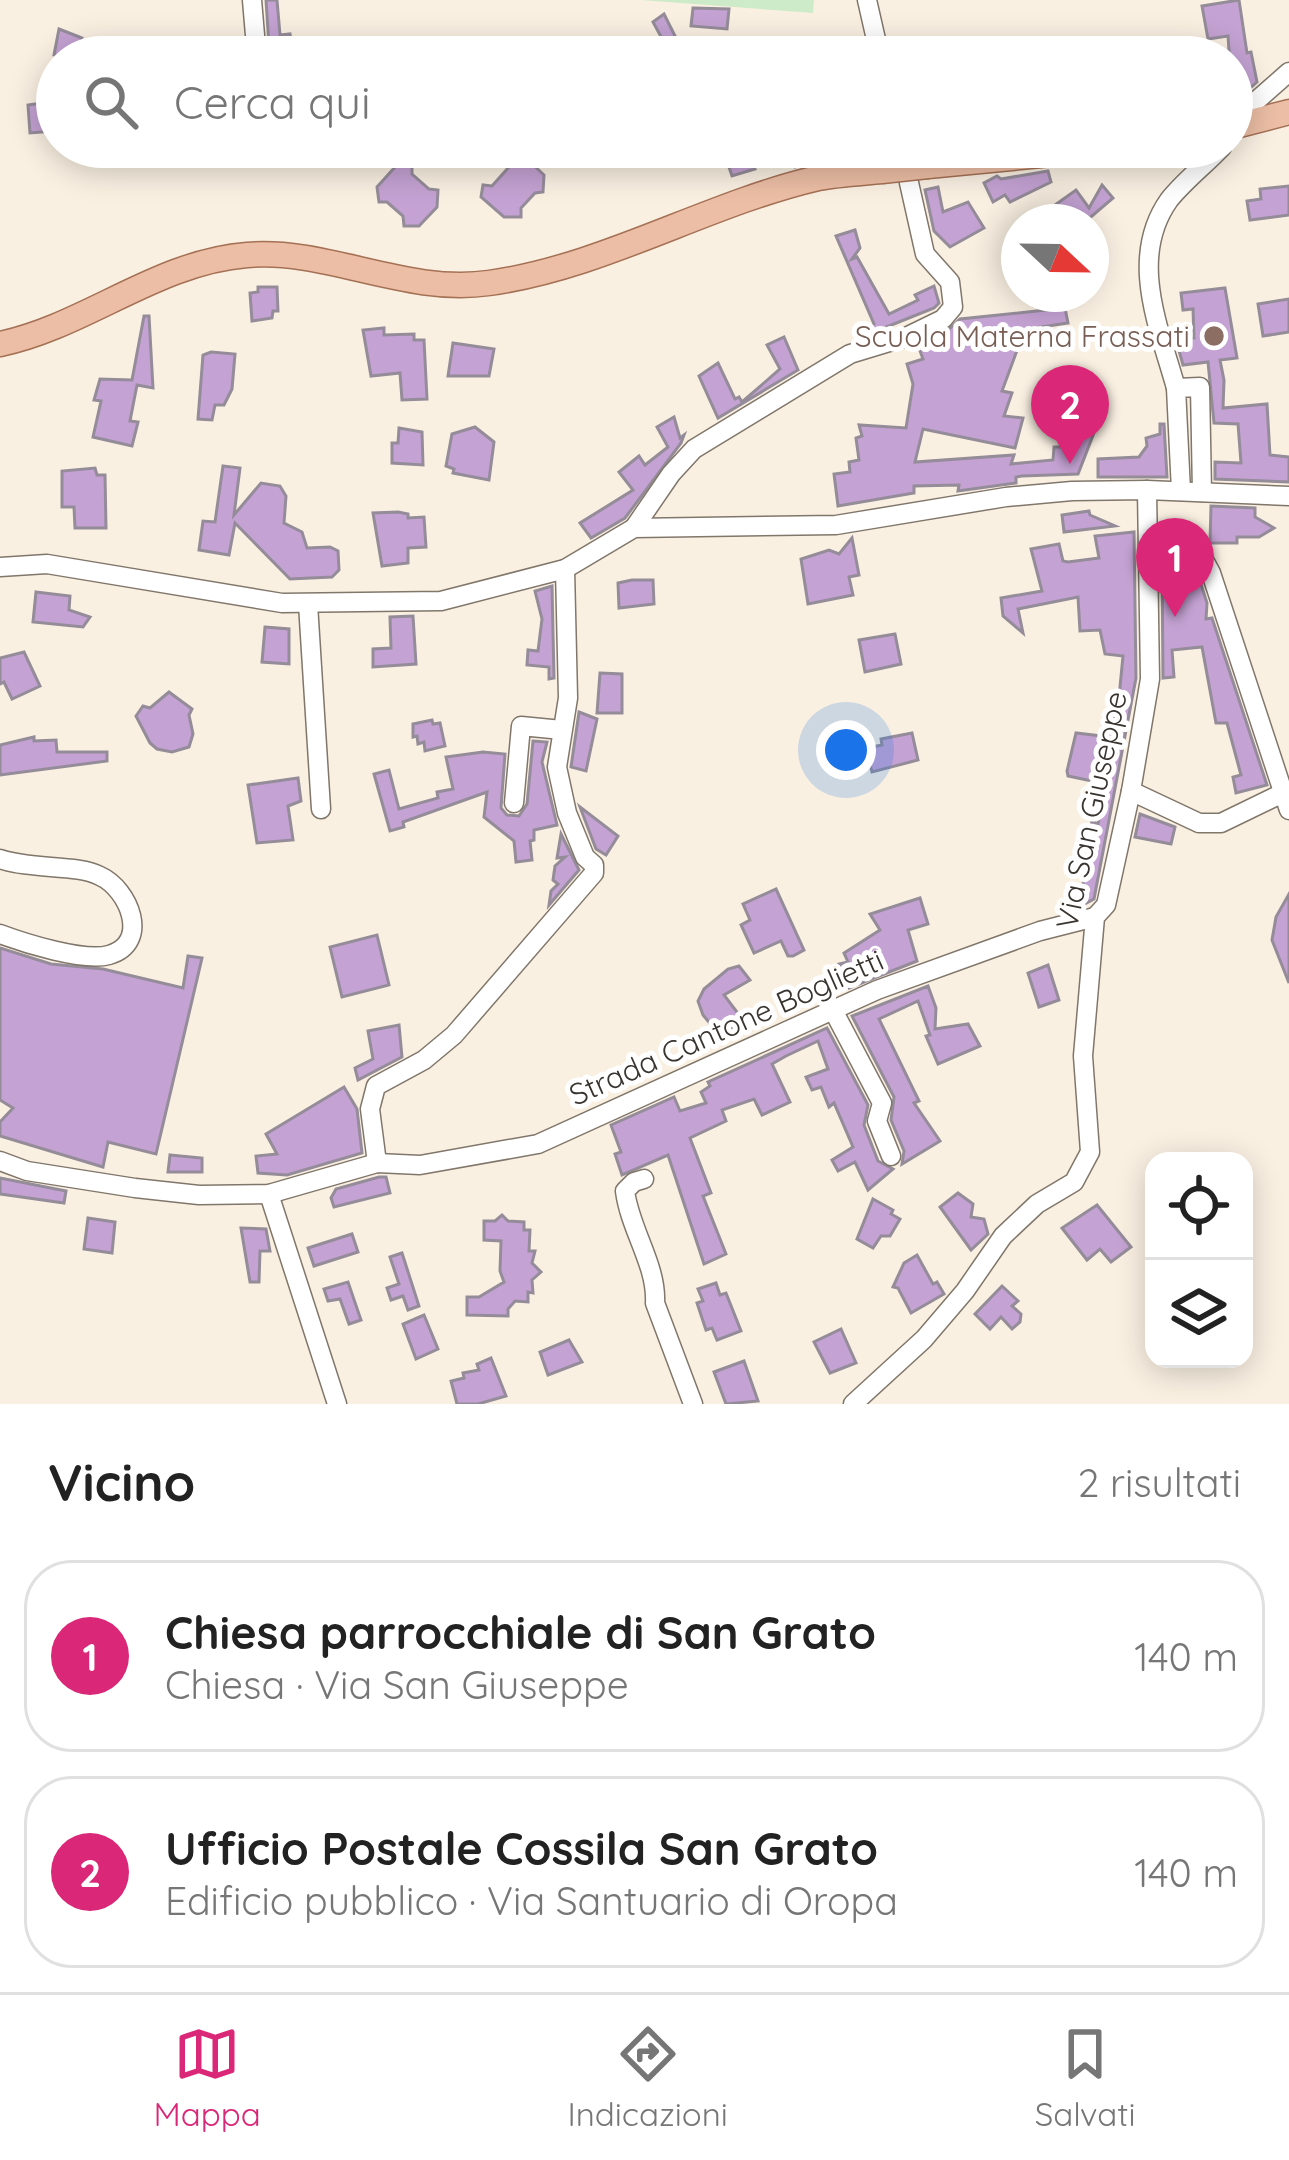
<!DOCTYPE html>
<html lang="it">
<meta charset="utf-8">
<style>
:root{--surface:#fff;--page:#f6f6f6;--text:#222;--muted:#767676;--line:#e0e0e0;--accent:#db2777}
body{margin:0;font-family:Quicksand,sans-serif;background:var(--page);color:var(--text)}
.controls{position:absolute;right:36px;bottom:36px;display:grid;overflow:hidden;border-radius:24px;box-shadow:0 6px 30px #0003}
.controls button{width:108px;height:108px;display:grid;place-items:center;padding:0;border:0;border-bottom:3px solid var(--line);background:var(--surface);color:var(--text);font:60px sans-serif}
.compass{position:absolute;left:1001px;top:204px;width:108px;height:108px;border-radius:50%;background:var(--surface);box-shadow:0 6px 30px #0003;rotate:112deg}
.you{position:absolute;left:846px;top:750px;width:42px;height:42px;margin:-30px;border:9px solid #fff;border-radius:50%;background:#1a73e8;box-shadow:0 0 0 18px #1a73e833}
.badge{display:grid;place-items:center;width:78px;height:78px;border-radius:50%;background:var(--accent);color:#fff;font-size:39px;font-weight:700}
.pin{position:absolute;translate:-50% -99px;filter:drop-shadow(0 3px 6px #0008)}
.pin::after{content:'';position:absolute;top:63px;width:42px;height:36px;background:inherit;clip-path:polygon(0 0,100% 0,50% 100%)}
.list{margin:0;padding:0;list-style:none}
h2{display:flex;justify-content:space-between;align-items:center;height:156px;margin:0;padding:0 48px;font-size:51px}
h2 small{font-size:39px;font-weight:400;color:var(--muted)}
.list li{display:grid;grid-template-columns:78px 1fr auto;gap:36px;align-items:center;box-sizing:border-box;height:192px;margin:0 24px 24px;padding:0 24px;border:3px solid var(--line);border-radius:48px}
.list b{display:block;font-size:45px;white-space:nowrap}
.list p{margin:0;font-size:39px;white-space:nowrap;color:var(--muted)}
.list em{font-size:39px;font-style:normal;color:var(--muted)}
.icon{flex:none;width:66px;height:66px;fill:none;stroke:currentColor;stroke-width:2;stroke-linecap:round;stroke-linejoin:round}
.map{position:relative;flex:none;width:1289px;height:1404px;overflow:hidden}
.search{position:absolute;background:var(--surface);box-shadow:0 6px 30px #0003;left:36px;right:36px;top:36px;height:132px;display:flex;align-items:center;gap:30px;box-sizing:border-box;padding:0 42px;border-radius:66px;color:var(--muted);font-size:45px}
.sheet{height:588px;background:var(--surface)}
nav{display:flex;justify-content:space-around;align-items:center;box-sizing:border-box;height:168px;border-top:3px solid var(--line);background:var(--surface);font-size:33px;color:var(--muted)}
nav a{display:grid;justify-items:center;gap:6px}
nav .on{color:var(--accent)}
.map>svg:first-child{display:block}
.green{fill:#cdebc8}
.building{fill:#c4a2d3;stroke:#958c99;stroke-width:3}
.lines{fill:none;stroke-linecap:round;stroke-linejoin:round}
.minor-casing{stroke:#80766a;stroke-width:21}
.major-casing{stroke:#a57155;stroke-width:27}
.minor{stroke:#fff;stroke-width:18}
.major{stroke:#ecbea5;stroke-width:24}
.major-bridge-casing{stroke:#a57155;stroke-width:27;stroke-linecap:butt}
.major-bridge{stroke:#ecbea5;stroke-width:24}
.education-dot{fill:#8d6e63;stroke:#fff;stroke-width:4.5}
.labels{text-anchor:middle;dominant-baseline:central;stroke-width:10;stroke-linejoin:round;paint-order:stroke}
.education-label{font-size:30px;fill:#785e54;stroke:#fff;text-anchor:end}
.street-label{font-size:30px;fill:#38342f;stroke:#fff}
</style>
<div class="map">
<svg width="1289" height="1404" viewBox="0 0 1289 1404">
<rect width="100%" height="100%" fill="#faf0e2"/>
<!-- green -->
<polygon class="green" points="641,0 814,0 813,13"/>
<!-- building -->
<g class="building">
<polygon points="266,0 277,0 280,35 290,34 294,57 265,57 269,46"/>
<polygon points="1239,0 1247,53 1251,52 1257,82 1248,90 1232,94 1228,36 1208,39 1202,6"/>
<polygon points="693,8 729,9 727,29 691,26"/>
<polygon points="664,14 676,38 686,57 672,57 653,22"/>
<polygon points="59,29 82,38 79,57 54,55"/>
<polygon points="42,103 42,108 53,108 57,131 30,133 28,105"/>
<polygon points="722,147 776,147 751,158 755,169 732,176"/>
<polygon points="788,147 850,147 851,151 795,167"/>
<polygon points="509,157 526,158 544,175 543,192 535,193 521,208 521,217 504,217 481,197 483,185 492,186 508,168"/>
<polygon points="396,166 412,166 412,174 429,189 438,190 437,207 419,226 404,226 403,216 387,202 379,202 377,187"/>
<polygon points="1048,171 1051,182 1010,202 1005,195 993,202 984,183 997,176 1001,179"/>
<polygon points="1102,185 1113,198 1085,222 1031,222 1076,190 1089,208"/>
<polygon points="1289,186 1289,215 1250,220 1247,201 1261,199 1260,189"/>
<polygon points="938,187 943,212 968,202 984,228 950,247 934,231 925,190"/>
<polygon points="855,230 860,248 852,259 857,257 889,314 918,300 915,295 934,286 939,303 934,308 869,334 867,329 874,324 836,236"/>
<polygon points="258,287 277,287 278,311 273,311 272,318 252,321 250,293 258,292"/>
<polygon points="1225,288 1237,358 1220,360 1224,380 1223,408 1267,404 1270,455 1289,457 1289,482 1215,479 1215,462 1241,463 1238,424 1214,423 1208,362 1183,365 1176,340 1194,338 1193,309 1183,310 1181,293"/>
<polygon points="1289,299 1289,332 1263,336 1258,304"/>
<polygon points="1065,308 1068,323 987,335 1019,345 1002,391 1012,393 1004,416 1023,418 1015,448 923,429 915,462 1014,455 1011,464 1053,460 1054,447 1066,447 1065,435 1094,433 1078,474 1022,476 1016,477 1016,483 958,491 959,485 914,486 914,493 838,506 834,474 850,472 849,462 859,460 856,438 862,436 859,425 906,428 913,384 907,364 923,359 919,348 948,345 946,332 960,319"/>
<polygon points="144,316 149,316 153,388 137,385 130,421 138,422 132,446 93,437 101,401 94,400 100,379 132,380"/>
<polygon points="384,328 384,335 414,334 414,340 424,340 427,399 402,400 400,373 371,376 363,330"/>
<polygon points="784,337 798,370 718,418 699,376 718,363 735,399 739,397 742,402 780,369 767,345"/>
<polygon points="453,343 494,349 489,376 448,376"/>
<polygon points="211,352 235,354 232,389 224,405 215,405 212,420 198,419 203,355"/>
<polygon points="674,417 680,438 684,435 681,443 625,518 591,538 580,523 633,490 619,472 639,456 645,465 668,447 657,427"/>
<polygon points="1160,424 1164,424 1167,477 1098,477 1098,459 1139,457 1147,446 1146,438 1160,434"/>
<polygon points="475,427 494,442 489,480 453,473 454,469 446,466 452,434"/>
<polygon points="399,428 422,432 423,465 392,463 392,443 398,443"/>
<polygon points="223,466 240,468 234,515 261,483 280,486 286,496 284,523 302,532 307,548 330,547 338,551 339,570 332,577 290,579 235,523 229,555 199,550 203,521 215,522"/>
<polygon points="95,468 97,475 105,475 106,528 75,528 74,507 62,507 62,471"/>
<polygon points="1211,506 1255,508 1255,517 1274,528 1259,537 1237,537 1237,543 1210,543"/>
<polygon points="1089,511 1090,515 1115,526 1064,532 1062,515"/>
<polygon points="398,512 408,514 408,518 424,517 426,547 408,548 408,563 382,566 373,513"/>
<polygon points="1134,532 1136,678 1094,899 1079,907 1091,839 1088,839 1092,821 1098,824 1106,784 1068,776 1067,771 1076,733 1102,736 1103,718 1117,718 1123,656 1105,654 1100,630 1080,631 1078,597 1018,609 1023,633 1003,616 1001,598 1042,591 1031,549 1059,544 1063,561 1068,562 1099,558 1095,536"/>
<polygon points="852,538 859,575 849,577 853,595 808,604 801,559 829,550 839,554"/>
<polygon points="1177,552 1185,552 1199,578 1207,603 1206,619 1212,618 1267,785 1236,793 1233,777 1241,775 1227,723 1216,723 1202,647 1172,650 1174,677 1163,678 1162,558 1176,559"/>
<polygon points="632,580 653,580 654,604 619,608 618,583"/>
<polygon points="552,586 554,678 549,679 549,667 527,665 528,650 538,651 542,619 535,591"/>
<polygon points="36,592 70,596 69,610 90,617 83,627 33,622"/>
<polygon points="413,616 416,664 373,667 373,649 391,648 390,617"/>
<polygon points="265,627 289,629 289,664 262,662"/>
<polygon points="895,634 901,664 865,672 859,640"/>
<polygon points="24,652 40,686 12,699 4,682 0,684 0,658"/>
<polygon points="600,673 622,674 622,713 597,713"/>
<polygon points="169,692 192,709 189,715 193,734 189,747 172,752 157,749 150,743 136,716 143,706 150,708"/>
<polygon points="579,712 597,719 586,771 571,767"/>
<polygon points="432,720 433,724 440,723 445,746 425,751 424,742 418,744 417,736 413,737 413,724"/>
<polygon points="912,733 918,760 872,772 866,748 882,745 881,739"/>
<polygon points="34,737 34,741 56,740 57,752 107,752 107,761 0,775 0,745"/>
<polygon points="533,741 547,742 542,762 557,825 534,830 534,840 530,841 532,860 516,862 514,841 484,817 487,792 403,822 404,827 390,831 374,774 389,770 399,809 438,798 437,792 453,789 446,757 483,752 505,754 501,808 507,815 519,816 527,804"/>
<polygon points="298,778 301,801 288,806 293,840 257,843 248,785"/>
<polygon points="580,807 618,836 606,855 596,849"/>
<polygon points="1140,814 1175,827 1171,844 1135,837"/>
<polygon points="561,834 579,870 549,905 551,891 558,884 553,880 555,866 565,857 557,858"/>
<polygon points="776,889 804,950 793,956 788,956 781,941 754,953 741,925 750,920 743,904"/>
<polygon points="1289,894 1289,983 1272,940 1276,917"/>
<polygon points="920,898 928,924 908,930 917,961 849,988 839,964 848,962 844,953 880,930 870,914"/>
<polygon points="377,935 389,985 342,997 330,947"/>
<polygon points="0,948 51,964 103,969 183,988 188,956 202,958 156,1154 108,1142 103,1167 0,1136 0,1122 13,1108 0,1100"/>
<polygon points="1048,965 1059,1000 1039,1007 1028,973"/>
<polygon points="739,966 750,980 724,995 743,1020 722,1038 703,1015 698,1001 704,989 728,969"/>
<polygon points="928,986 936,1008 935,1029 968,1024 980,1046 938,1064 926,1036 930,1035 918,1001 879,1019 919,1101 914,1103 940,1141 902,1164 904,1151 891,1120 894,1097 852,1016"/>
<polygon points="399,1025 402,1057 358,1080 355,1068 373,1059 368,1031"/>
<polygon points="827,1028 868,1105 864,1125 878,1161 893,1169 868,1190 855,1162 838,1171 832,1160 853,1147 834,1103 829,1107 821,1087 812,1090 806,1077 828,1069 818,1041 786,1056 772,1064 790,1102 762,1115 754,1099 722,1110 726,1121 690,1138 711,1193 703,1196 726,1254 704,1264 668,1155 622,1175 615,1154 621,1152 611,1125 674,1097 680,1111 706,1103 701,1092 710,1086 708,1082"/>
<polygon points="344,1087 357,1109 362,1153 287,1175 258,1173 256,1156 277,1154 266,1134"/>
<polygon points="170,1155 202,1158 202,1172 168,1172"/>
<polygon points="379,1177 386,1177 390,1193 334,1207 331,1198 336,1189"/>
<polygon points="0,1178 66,1191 64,1203 0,1194"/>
<polygon points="958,1193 973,1204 971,1217 984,1219 988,1234 971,1250 940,1207"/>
<polygon points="873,1199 893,1210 891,1214 900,1219 890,1236 881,1236 873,1248 857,1239"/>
<polygon points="1097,1205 1131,1247 1111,1262 1100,1249 1087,1260 1062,1228"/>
<polygon points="502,1215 508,1221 524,1222 524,1230 530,1230 529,1251 535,1251 532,1263 541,1272 532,1280 533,1293 528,1292 528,1302 515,1301 508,1309 508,1316 467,1315 467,1297 479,1297 504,1282 500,1271 501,1241 484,1240 484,1221 495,1221"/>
<polygon points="88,1218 115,1222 112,1253 84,1249"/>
<polygon points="241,1228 266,1229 270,1251 260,1251 259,1282 250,1282"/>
<polygon points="352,1234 358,1252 314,1266 308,1248"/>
<polygon points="402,1253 419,1306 408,1310 403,1296 391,1300 387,1288 399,1284 390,1257"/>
<polygon points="917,1255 933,1284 937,1282 944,1294 911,1313 898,1288 893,1287 904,1263"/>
<polygon points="348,1282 361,1320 349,1324 340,1299 328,1301 324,1289"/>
<polygon points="716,1283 720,1295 726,1293 741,1331 717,1340 712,1328 706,1330 697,1303 703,1301 698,1289"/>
<polygon points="1002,1286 1018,1301 1012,1306 1021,1314 1020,1322 1012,1329 1001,1317 990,1329 975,1314"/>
<polygon points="424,1315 438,1349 416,1359 403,1324"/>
<polygon points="841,1329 856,1363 830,1373 814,1342"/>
<polygon points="569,1340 582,1362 548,1375 540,1352"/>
<polygon points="491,1358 506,1396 478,1404 457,1404 451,1381 464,1378 463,1373 479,1370 477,1364"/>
<polygon points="744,1361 758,1401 726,1404 714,1372"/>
</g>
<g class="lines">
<defs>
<g id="minor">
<polyline points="252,0 256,47"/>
<polyline points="867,0 880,57"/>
<polyline points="1232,122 1289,72"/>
<path d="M1176,388c-17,-61 -48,-130 -7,-188 15,-19 36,-35 53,-53"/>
<polyline points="1181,491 1176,388 1200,387 1202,492"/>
<polyline points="634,528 671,474 694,449 850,354 906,337 943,319 953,307 950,282 925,254 901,147"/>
<polyline points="1197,547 1211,573 1289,810"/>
<polyline points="0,567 47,564 282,603 441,601 565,569 634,528 836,525 1006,497 1072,491 1147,490 1289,496"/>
<polyline points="308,604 321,809"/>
<polyline points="1131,791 1199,823 1221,823 1289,790"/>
<polyline points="514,803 521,726 562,730"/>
<path d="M0,859c32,11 77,5 100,17 29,13 51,67 9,79 -25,7 -85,-12 -109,-21"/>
<polyline points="833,1010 882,1103 877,1121 891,1156"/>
<polyline points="0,1161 27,1171 135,1188 199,1195 269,1194 377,1163 420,1165 538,1144 877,990 1040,931 1095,917"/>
<polyline points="377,1163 370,1109 376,1086 424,1060 454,1035 594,873 594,865 585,857 567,813 557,767 568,698 565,569"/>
<path d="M644,1179l-10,3 -9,9c5,39 32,74 30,112l38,101"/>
<polyline points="269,1194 337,1404"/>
<polyline points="853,1404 924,1339 965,1291 1003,1236 1037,1204 1074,1182 1090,1152 1083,1056 1095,917 1106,905 1131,791 1150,679 1147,490"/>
</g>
<g id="major">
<polyline points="1232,127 1289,112"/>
<polyline points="928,166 1125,147"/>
<path d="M0,344c86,-18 157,-82 247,-89 80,-7 158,40 242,28 115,-16 217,-79 329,-105 21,-4 43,-5 64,-7"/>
</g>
</defs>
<!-- minor casing -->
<use href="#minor" class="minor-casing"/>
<!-- major casing -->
<use href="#major" class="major-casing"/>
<!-- minor -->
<use href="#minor" class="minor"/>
<!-- major -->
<use href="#major" class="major"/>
<defs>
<polyline id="major-bridge" points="882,171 928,166"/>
</defs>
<!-- major-bridge casing -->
<use href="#major-bridge" class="major-bridge-casing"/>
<!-- major-bridge -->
<use href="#major-bridge" class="major-bridge"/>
</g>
<!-- markers -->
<circle class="education-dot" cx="1214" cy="336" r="12"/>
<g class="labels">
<!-- education labels -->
<g class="education-label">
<text x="1190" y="336">Scuola Materna Frassati</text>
</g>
<!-- street labels -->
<g class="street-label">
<text transform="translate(1091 810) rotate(-78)">Via San Giuseppe</text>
<text transform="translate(726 1027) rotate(-24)">Strada Cantone Boglietti</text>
</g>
</g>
</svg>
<div class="controls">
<button><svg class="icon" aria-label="locate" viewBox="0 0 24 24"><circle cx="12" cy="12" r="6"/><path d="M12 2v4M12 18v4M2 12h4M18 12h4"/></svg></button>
<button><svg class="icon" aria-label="layers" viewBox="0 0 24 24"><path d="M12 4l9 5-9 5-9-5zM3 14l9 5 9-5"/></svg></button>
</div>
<svg class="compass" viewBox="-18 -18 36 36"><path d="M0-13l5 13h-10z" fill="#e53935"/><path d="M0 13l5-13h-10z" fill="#767676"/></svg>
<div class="you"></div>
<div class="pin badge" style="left:1175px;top:617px">1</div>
<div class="pin badge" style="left:1070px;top:464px">2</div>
<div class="search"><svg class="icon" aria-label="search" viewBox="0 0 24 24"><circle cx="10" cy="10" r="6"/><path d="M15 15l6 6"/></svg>Cerca qui</div>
</div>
<section class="sheet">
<h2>Vicino<small>2 risultati</small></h2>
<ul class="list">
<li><span class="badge">1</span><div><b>Chiesa parrocchiale di San Grato</b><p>Chiesa · Via San Giuseppe</p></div><em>140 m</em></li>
<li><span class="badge">2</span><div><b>Ufficio Postale Cossila San Grato</b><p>Edificio pubblico · Via Santuario di Oropa</p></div><em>140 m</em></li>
</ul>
</section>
<nav>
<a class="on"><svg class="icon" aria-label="map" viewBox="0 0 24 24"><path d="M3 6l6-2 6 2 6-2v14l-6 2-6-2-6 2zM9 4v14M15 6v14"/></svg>Mappa</a>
<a><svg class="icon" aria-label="directions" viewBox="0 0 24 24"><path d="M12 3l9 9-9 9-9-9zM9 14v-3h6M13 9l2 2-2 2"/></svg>Indicazioni</a>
<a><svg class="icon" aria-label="saved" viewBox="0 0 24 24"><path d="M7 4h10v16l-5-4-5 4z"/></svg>Salvati</a>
</nav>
